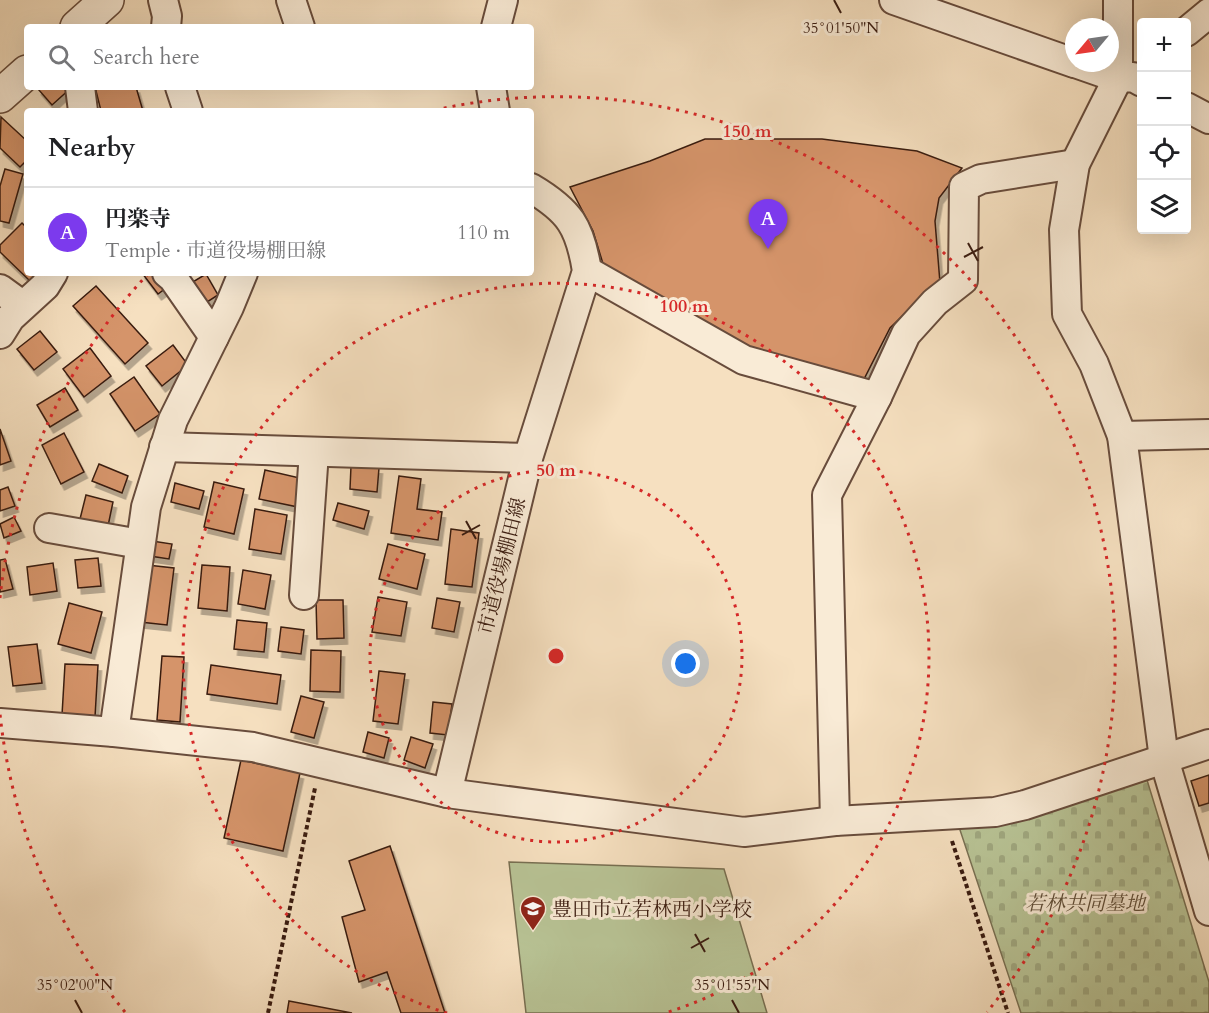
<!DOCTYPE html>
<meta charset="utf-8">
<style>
:root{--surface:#fff;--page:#f6f6f6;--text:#202124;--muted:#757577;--line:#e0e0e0;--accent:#7c3aed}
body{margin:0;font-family:Cardo,"Noto Serif JP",serif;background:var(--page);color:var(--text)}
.controls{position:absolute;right:18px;top:18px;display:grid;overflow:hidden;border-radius:6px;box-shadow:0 6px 24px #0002}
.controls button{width:54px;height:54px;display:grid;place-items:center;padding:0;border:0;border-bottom:2px solid var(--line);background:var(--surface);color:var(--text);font:30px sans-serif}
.compass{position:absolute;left:1065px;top:18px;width:54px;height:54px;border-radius:50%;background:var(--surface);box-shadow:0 6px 24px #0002;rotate:241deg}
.you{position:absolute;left:686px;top:664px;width:21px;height:21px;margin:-15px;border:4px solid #fff;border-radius:50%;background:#1a73e8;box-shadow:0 0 0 9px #1a73e833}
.badge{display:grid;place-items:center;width:39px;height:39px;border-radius:50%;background:var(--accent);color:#fff;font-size:20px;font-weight:700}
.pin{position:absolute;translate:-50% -50px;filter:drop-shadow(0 2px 3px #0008)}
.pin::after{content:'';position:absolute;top:32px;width:21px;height:18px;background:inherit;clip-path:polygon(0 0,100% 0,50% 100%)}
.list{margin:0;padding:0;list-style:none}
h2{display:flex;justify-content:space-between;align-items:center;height:78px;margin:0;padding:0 24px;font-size:26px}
h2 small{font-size:20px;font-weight:400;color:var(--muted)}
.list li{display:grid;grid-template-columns:39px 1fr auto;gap:18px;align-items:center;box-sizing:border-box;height:90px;padding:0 24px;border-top:2px solid var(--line)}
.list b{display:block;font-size:22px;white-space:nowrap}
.list p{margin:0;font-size:20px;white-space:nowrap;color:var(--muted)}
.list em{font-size:20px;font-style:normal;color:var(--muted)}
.icon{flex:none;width:33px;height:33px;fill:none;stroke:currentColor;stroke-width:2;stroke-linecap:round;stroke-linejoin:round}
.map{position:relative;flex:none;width:1209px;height:1013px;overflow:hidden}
.search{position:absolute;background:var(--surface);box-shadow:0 6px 24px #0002;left:24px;top:24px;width:510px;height:66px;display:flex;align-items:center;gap:15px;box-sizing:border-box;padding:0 21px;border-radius:6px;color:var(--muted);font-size:22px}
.panel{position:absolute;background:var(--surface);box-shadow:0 6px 24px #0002;left:24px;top:108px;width:510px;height:168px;border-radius:6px}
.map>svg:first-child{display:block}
.cemetery{fill:url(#cemetery-stones);stroke:#786f52;stroke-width:1.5}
.park{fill:#b8c395;stroke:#786f52;stroke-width:1.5}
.building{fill:#d5946b;stroke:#391b10;stroke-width:1.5;filter:url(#shadow)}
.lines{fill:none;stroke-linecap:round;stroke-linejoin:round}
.minor-casing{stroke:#684c3c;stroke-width:32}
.tertiary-casing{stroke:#684c3c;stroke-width:36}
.path{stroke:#391b10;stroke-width:4;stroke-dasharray:4.5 3;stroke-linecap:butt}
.minor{stroke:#f9ebd6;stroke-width:28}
.tertiary{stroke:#f9ebd6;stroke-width:33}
.ticks{fill:none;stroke:#391b10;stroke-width:2}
.ring{fill:none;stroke:#d62828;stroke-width:3;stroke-dasharray:3 6}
.labels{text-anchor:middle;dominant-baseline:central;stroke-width:6;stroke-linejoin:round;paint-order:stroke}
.street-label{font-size:20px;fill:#391b10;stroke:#f9ebd6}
.park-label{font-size:20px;font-style:italic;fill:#5f4d38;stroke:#f9ebd6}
.poi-label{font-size:20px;fill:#391b10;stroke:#f9ebd6;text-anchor:start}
.ticks-label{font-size:15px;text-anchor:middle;fill:#391b10;stroke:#f9ebd6;stroke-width:6;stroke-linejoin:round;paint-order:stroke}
.centre{fill:#d62828;stroke:#f9ebd6;stroke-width:3}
.ring-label{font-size:18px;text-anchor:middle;font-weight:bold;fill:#d62828;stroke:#f9ebd6;stroke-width:6;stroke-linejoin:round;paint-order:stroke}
</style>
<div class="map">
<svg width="1209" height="1013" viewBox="0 0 1209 1013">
<defs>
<pattern id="cemetery-stones" width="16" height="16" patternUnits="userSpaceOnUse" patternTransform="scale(1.5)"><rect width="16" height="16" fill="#b8c395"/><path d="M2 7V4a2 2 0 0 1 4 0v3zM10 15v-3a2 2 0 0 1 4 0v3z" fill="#9fa77f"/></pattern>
<filter id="shadow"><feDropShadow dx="3.5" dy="6" stdDeviation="0" flood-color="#0004"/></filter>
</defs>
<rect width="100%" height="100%" fill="#f6e0c0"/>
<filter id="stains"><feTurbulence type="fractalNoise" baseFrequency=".00333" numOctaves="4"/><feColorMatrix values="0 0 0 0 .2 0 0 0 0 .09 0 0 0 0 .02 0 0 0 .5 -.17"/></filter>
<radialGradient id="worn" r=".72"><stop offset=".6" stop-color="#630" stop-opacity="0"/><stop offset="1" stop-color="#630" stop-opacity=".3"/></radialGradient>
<!-- cemetery -->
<polygon class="cemetery" points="1147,780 1209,982 1209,1013 1021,1013 959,827 1008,823"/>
<!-- park -->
<polygon class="park" points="509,862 724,869 767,1013 526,1013"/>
<!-- building -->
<g class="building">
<polygon points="41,87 72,87 52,105 38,89"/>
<polygon points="95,87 136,87 143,111 101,111"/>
<polygon points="1,117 27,141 27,160 20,167 0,148"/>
<polygon points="705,139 822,139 917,151 962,168 939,198 935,221 940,283 927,292 890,328 861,385 756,352 604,267 593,231 570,187 650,161"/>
<polygon points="5,169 23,174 9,223 0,221 0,186"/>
<polygon points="22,223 27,228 27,273 37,273 30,281 0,252 0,245"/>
<polygon points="142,273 155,273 166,288 158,294"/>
<polygon points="206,274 218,295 204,304 191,283"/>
<polygon points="96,286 148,343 125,364 73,306"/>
<polygon points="40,331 57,352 34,370 17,349"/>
<polygon points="173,345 188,365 162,386 146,366"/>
<polygon points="90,348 111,376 84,397 63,369"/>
<polygon points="134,377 160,414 135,431 110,394"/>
<polygon points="65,388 78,410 50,427 37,405"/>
<polygon points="0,429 11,461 0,465"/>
<polygon points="64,433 84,472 61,484 42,445"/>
<polygon points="99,464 128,476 122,493 92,481"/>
<polygon points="351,466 379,468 377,492 350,489"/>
<polygon points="265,470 304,479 298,507 259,499"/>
<polygon points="399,476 421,479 417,509 442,512 438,540 391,533"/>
<polygon points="214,482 244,489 234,534 204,527"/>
<polygon points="175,483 204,491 199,509 171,502"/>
<polygon points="8,487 15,506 0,511 0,490"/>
<polygon points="86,495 113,502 108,526 80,519"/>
<polygon points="338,503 369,511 364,529 333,520"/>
<polygon points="255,509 287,515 281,554 249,549"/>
<polygon points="14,517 21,531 4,538 0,524"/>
<polygon points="451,529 479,533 472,587 445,584"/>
<polygon points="152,541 172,544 169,559 150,556"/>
<polygon points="388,544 425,554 417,589 379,579"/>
<polygon points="98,558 101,586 78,588 75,560"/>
<polygon points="5,559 13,589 0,592 0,560"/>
<polygon points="53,563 57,591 30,595 27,567"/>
<polygon points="147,565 174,568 167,625 140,622"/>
<polygon points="202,565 230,567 227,611 198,608"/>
<polygon points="243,570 271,575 265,609 238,604"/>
<polygon points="378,597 407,602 401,636 372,632"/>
<polygon points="437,598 460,602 454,632 432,628"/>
<polygon points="316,600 343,600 344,638 317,639"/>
<polygon points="69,603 102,612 91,653 58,644"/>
<polygon points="237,620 267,623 264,652 234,649"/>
<polygon points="281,627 304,630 301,654 278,651"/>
<polygon points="37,644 42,683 13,686 8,647"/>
<polygon points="311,650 341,651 340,692 310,691"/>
<polygon points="162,656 184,657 180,722 157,720"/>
<polygon points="65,664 98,665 95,717 62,715"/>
<polygon points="211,665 281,675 277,704 207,694"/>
<polygon points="379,671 405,674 398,724 373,721"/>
<polygon points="301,696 324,702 314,738 291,732"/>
<polygon points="433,702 452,704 448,735 430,733"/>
<polygon points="368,732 389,738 384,758 363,752"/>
<polygon points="411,737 433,744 425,768 404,760"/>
<polygon points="241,760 300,773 283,851 224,838"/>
<polygon points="1209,775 1209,803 1199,806 1191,781"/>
<polygon points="390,846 445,1013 401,1013 387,972 359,982 342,917 365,910 349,861"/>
<polygon points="289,1001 352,1013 287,1013"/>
</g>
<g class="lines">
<defs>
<g id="minor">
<polyline points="163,0 167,16 166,27"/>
<polyline points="291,0 300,27"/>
<polyline points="894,0 1074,63"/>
<polyline points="1118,0 1118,78 1075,164 1064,230 1067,314 1094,364 1122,436 1164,759 1209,911"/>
<polyline points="496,27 503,0"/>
<polyline points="1186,32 1209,13"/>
<polyline points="1075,63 1118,78 1133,77 1142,82"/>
<polyline points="80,87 83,111"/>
<polyline points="180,87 188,111"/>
<polyline points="491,87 495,111"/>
<polyline points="1186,107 1209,119"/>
<polyline points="587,271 744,360 877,397 827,495 835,821"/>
<polyline points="167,273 173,278 214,337"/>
<polyline points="0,289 22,305"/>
<polyline points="0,334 10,318 45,286 53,273"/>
<polyline points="877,397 906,334 935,302 963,280 964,187 981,179 1075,164"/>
<polyline points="1122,436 1209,434"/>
<polyline points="164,447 528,458"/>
<polyline points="49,528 140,544"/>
<polyline points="304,595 314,452"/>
<polyline points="0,723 114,732 253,747 447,793 744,832 835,821 995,812 1025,805 1209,744"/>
<polyline points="114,732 146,507 173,420 229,307 243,273"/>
<path d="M447,793l81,-335 59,-187c-7,-44 -17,-60 -56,-83"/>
</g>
<g id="tertiary">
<polyline points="77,27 107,0"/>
<polyline points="0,96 27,72"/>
</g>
</defs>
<!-- minor casing -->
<use href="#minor" class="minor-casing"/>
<!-- tertiary casing -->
<use href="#tertiary" class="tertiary-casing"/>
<!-- path -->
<g class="path">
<polyline points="952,841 1008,1013"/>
<polyline points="268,1013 315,788"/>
</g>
<!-- minor -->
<use href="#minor" class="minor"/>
<!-- tertiary -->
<use href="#tertiary" class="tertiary"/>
</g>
<!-- ticks -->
<path class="ticks" d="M834,0l7,13M968,243l10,18M964,257l19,-10M466,521l10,18M462,535l18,-10M695,934l10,18M691,948l18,-10M75,1000l7,13M732,1000l7,13"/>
<!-- distance rings -->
<g class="ring">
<circle cx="556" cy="656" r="186"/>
<path d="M447 1013A373 373 0 1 1 665 1013"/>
<path d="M125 1012A559 559 0 0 1 0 714M0 598A559 559 0 0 1 147 275M435 110A559 559 0 0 1 987 1012"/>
</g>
<!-- icons -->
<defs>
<symbol id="school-pin" viewBox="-11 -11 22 30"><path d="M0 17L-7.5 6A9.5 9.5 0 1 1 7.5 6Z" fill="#8f2418" stroke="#f9ebd6"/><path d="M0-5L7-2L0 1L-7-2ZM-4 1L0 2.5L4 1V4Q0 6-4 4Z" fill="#fff"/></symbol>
</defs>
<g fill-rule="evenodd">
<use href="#school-pin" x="518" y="894" width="30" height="40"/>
</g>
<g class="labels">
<!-- street labels -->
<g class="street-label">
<text transform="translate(502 566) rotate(-76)">市道役場棚田線</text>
</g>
<!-- park labels -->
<g class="park-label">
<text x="1085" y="903">若林共同墓地</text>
</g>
<!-- poi labels -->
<g class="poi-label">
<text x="552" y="909">豊田市立若林西小学校</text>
</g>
</g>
<g class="ticks-label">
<text x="841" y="33">35°01'50"N</text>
<text x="75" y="990">35°02'00"N</text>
<text x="732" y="990">35°01'55"N</text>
</g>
<circle cx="556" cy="656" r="9" class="centre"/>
<g class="ring-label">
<text x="747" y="137">150 m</text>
<text x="684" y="312">100 m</text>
<text x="556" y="476">50 m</text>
</g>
<rect width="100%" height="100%" filter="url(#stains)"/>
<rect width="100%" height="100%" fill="url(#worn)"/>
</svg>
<div class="controls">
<button>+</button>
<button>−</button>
<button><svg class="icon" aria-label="locate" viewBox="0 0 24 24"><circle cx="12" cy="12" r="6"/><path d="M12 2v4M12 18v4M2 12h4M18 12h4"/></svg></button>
<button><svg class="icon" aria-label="layers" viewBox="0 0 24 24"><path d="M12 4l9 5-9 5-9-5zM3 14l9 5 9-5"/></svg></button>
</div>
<svg class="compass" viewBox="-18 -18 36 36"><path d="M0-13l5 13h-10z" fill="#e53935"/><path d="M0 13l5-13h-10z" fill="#757577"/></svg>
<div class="you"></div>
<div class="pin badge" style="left:768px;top:249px">A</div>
<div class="search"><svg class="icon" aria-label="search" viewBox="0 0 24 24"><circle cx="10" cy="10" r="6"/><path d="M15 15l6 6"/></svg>Search here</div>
<section class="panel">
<h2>Nearby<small></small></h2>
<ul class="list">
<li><span class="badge">A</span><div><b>円楽寺</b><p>Temple · 市道役場棚田線</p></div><em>110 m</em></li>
</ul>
</section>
</div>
